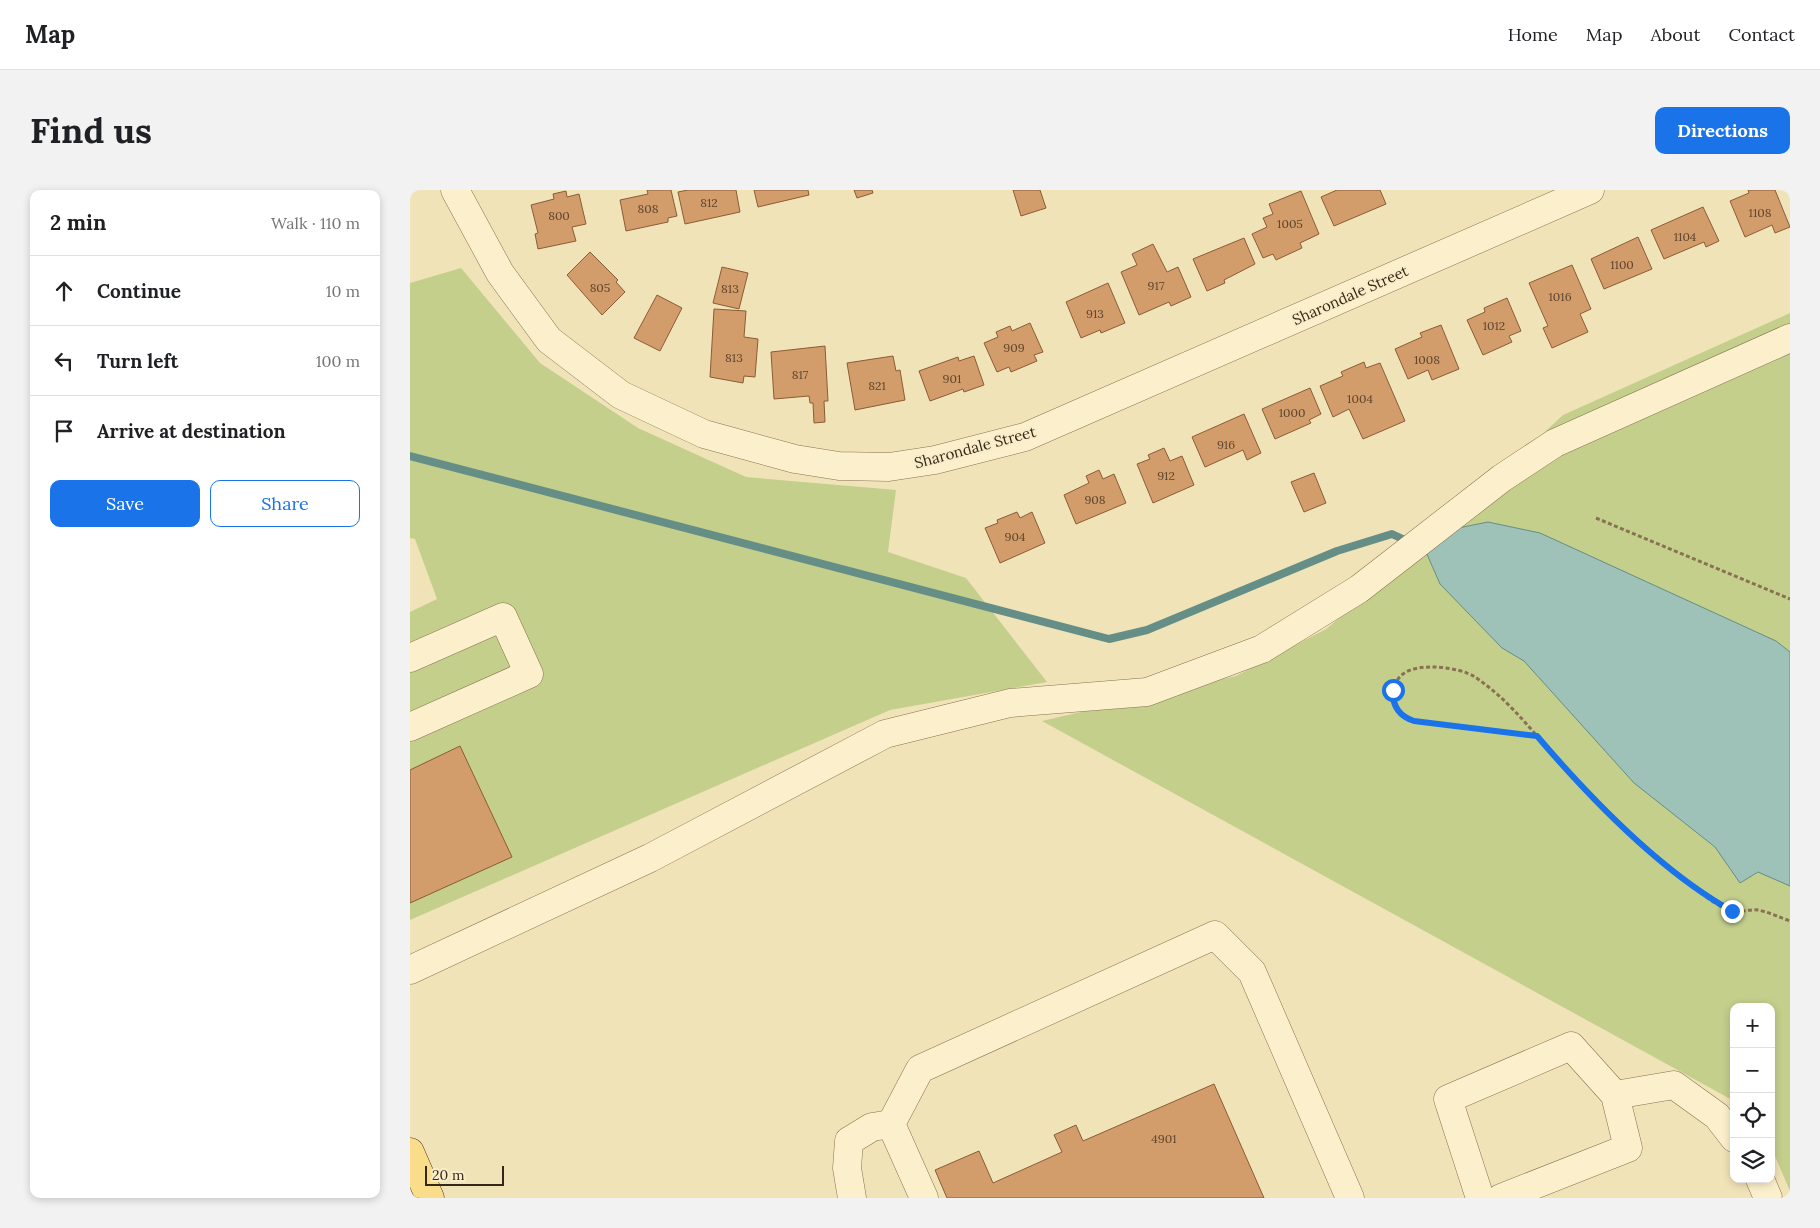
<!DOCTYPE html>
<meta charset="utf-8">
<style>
:root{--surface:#fff;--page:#f2f2f2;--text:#202124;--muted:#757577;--line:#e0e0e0;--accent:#1a73e8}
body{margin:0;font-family:Lora,serif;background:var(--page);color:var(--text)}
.controls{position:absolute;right:15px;bottom:15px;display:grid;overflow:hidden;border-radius:10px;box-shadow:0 2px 8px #0003}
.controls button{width:45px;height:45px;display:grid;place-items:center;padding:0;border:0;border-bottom:1px solid var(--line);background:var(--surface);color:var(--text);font:25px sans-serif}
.scale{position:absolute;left:15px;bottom:12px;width:79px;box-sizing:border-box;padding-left:5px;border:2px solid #362819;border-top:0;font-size:14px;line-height:18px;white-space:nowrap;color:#362819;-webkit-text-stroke:4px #f8edc8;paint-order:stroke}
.stop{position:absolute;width:15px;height:15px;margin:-11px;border:4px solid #1a73e8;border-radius:50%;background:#fff}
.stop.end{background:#1a73e8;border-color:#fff;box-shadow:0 1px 5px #0008}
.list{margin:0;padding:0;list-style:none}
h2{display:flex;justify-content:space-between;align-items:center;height:65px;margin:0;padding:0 20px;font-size:21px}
h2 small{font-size:16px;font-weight:400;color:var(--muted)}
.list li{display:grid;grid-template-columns:32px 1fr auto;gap:15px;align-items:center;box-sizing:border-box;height:70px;padding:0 20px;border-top:1px solid var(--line)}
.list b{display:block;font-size:19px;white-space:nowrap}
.list em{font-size:16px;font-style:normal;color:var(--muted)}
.actions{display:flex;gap:10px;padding:15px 20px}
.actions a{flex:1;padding:11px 0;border:1px solid var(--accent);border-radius:10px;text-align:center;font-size:18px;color:var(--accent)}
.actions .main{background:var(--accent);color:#fff}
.icon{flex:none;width:28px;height:28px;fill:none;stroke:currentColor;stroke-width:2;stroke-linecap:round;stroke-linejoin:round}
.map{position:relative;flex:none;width:1380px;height:1008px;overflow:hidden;border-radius:10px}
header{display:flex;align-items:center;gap:30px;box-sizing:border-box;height:70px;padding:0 25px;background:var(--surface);border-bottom:1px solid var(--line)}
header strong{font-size:24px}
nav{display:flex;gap:28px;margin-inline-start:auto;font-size:18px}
.intro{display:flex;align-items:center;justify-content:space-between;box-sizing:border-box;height:120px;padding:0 30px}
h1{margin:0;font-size:35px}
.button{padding:12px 22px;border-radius:10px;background:var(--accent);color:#fff;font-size:18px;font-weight:700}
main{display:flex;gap:30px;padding:0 30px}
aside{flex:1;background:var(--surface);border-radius:10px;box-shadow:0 2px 8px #0003}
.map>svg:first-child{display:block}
.green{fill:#c4cf8c}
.water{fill:#9ec1b8;stroke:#658e86}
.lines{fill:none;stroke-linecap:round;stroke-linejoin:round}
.stream{stroke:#658e86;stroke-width:8}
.building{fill:#d39c6b;stroke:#8a5c36}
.minor-casing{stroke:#887252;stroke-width:29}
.major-casing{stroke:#553f28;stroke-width:29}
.path{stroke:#887252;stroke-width:3;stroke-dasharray:4 2.5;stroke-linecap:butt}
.minor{stroke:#fcf0cc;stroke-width:28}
.major{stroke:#fadd8b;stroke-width:28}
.route{stroke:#1a73e8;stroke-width:6}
.labels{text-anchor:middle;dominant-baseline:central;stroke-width:4;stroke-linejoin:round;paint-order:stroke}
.number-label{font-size:12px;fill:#5d452e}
.street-label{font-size:15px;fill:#362819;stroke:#f8edc8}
</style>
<header>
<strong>Map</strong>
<nav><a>Home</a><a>Map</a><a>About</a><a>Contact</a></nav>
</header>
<div class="intro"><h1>Find us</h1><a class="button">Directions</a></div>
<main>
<aside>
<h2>2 min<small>Walk · 110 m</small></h2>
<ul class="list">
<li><svg class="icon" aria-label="ahead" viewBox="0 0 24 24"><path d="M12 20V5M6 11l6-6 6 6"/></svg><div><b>Continue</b></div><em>10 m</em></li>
<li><svg class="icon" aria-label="left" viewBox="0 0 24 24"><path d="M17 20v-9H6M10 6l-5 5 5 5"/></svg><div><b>Turn left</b></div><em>100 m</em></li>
<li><svg class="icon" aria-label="arrive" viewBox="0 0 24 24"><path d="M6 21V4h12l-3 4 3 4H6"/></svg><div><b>Arrive at destination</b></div></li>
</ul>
<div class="actions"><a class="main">Save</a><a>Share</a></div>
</aside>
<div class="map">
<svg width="1380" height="1008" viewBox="0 0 1380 1008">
<rect width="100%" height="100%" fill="#f1e3b8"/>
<!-- green -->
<g class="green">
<polygon points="51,78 130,173 228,238 336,287 486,300 478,362 556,388 637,492 480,520 0,730 0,422 27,409 5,349 0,348 0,93"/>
<polygon points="1380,123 1380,1001 1361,957 1361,817 1324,817 1324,911 632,531 826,486 916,439 978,388 1153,225"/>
</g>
<!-- water -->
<polygon class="water" points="1078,332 1130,343 1366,451 1380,462 1380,696 1348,682 1330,693 1305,657 1224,593 1114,471 1092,458 1030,394 1016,362 1048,338"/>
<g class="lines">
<!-- stream -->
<polyline class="stream" points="0,266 699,449 737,440 927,361 982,344 999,352"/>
</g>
<!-- building -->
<g class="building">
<polygon points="237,0 261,0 267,26 258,28 258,32 216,41 210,10 238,4"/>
<polygon points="278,0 326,0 330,22 275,34 268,2"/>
<polygon points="344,0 398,0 399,5 348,17"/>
<polygon points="444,0 462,0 463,3 447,8"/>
<polygon points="603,0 630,0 636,18 611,26"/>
<polygon points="927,0 970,0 976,14 924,36 911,7"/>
<polygon points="1338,0 1365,0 1380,37 1365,43 1362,35 1335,47 1320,11 1339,3"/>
<polygon points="156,1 157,7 169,4 176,34 162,37 166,51 128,59 125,44 128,43 121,15 144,9 143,4"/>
<polygon points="891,1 909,44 890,53 892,58 866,70 863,64 853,68 842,44 857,37 853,28 863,24 859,14"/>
<polygon points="1293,17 1309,51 1296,57 1294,52 1254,69 1241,40"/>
<polygon points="1228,47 1242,79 1194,99 1181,69"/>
<polygon points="834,48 845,74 814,90 815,93 797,101 783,69"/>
<polygon points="743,54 757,82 768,77 781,107 761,116 759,112 729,125 711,82 727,75 722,64"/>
<polygon points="180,62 208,90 206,92 215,102 192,125 157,85"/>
<polygon points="1162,75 1181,119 1170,124 1178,142 1142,158 1133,138 1138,136 1119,93"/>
<polygon points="312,77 338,83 329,119 303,113"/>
<polygon points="698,93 715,133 691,143 690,140 671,148 656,112"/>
<polygon points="247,105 272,118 250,161 224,148"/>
<polygon points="1097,108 1111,141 1099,146 1102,152 1073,165 1057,130 1075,122 1074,118"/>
<polygon points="304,119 336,121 334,147 348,149 345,187 334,186 333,193 300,187"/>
<polygon points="620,133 633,162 624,165 627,171 601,182 599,177 587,182 574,153 588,147 586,142 600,136 602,141"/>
<polygon points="1031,135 1049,179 1022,190 1018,180 998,189 985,159 1012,147 1010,143"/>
<polygon points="415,156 418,211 414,211 415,232 404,233 403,213 400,213 399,206 364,209 361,162"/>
<polygon points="483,166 486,181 490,180 495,210 445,220 437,173"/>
<polygon points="564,166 574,195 554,202 553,199 520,211 509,181 548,167 549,171"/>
<polygon points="954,172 956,178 970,173 995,231 953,249 939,219 923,227 910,196 933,186 931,182"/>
<polygon points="900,198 911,224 899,230 901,233 865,249 852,219"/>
<polygon points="834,224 851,263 837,270 833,260 795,277 782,247"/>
<polygon points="754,258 760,271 772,266 784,295 743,313 727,274 740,269 738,265"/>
<polygon points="689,280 693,289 704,284 716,313 666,334 654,305 679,293 676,286"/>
<polygon points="904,283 916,313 894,322 881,292"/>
<polygon points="607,322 610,328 622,322 635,353 590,373 575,338 588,333 587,330"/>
<polygon points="50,556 102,667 0,713 0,580"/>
<polygon points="804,894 854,1008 537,1008 525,980 569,961 583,993 652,962 644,945 666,935 673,951"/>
</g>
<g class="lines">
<defs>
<g id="minor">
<polyline points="45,0 90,83 139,150 211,205 294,244 385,269 429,276 479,277 525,270 615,247 1180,0"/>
<polyline points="0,468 93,427 119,484 0,537"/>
<polyline points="0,780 240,668 475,544 600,513 737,502 852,459 949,399 1092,288 1145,253 1380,148"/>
<polyline points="1205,905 1264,895 1307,926 1324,948"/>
<polyline points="1350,989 1358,1008"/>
<polyline points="442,1008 437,978 439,951 462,937 481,934"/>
<polyline points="514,1008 481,934 510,879 805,745 842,782 940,1008"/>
<polyline points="1070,1008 1038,909 1161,856 1205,905 1218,958 1091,1008"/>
</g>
<polyline id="major" points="0,962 20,1008"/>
</defs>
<!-- minor casing -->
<use href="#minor" class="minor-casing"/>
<!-- major casing -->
<use href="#major" class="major-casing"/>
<!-- path -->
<g class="path">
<polyline points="1186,328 1380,409"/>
<path d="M1127,546l-123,-15c-20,-6 -30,-32 -11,-47 15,-12 57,-7 72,3 40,27 66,66 97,100 34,35 71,69 109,99 15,12 32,29 50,35 8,2 18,-2 27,-1 10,2 21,7 32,11"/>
</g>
<!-- minor -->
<use href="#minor" class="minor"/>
<!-- major -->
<use href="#major" class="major"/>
</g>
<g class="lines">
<!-- route -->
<path class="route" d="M983,500c-1,16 6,26 21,31l123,15c53,62 123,135 195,175"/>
</g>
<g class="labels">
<!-- number labels -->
<g class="number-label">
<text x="299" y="12">812</text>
<text x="238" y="18">808</text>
<text x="1350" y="22">1108</text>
<text x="149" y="25">800</text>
<text x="880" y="33">1005</text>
<text x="1275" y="46">1104</text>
<text x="1212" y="74">1100</text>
<text x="746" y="95">917</text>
<text x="190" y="97">805</text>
<text x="320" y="98">813</text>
<text x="1150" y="106">1016</text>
<text x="685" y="123">913</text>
<text x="1084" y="135">1012</text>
<text x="604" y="157">909</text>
<text x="324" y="167">813</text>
<text x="1017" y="169">1008</text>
<text x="390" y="184">817</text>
<text x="542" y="188">901</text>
<text x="467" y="195">821</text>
<text x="950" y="208">1004</text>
<text x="882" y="222">1000</text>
<text x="816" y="254">916</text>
<text x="756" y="285">912</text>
<text x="685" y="309">908</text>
<text x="605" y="346">904</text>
<text x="754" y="948">4901</text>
</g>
<!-- street labels -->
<g class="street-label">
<text transform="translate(940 105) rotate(-24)">Sharondale Street</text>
<text transform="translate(565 257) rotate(-15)">Sharondale Street</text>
</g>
</g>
</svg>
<div class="controls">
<button>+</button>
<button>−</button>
<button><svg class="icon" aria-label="locate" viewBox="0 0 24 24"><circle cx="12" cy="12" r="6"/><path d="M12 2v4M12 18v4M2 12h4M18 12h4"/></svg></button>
<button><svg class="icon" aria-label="layers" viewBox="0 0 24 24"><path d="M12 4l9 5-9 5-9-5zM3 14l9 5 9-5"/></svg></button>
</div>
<div class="scale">20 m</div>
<div class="stop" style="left:983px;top:500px"></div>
<div class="stop end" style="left:1322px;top:721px"></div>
</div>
</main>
